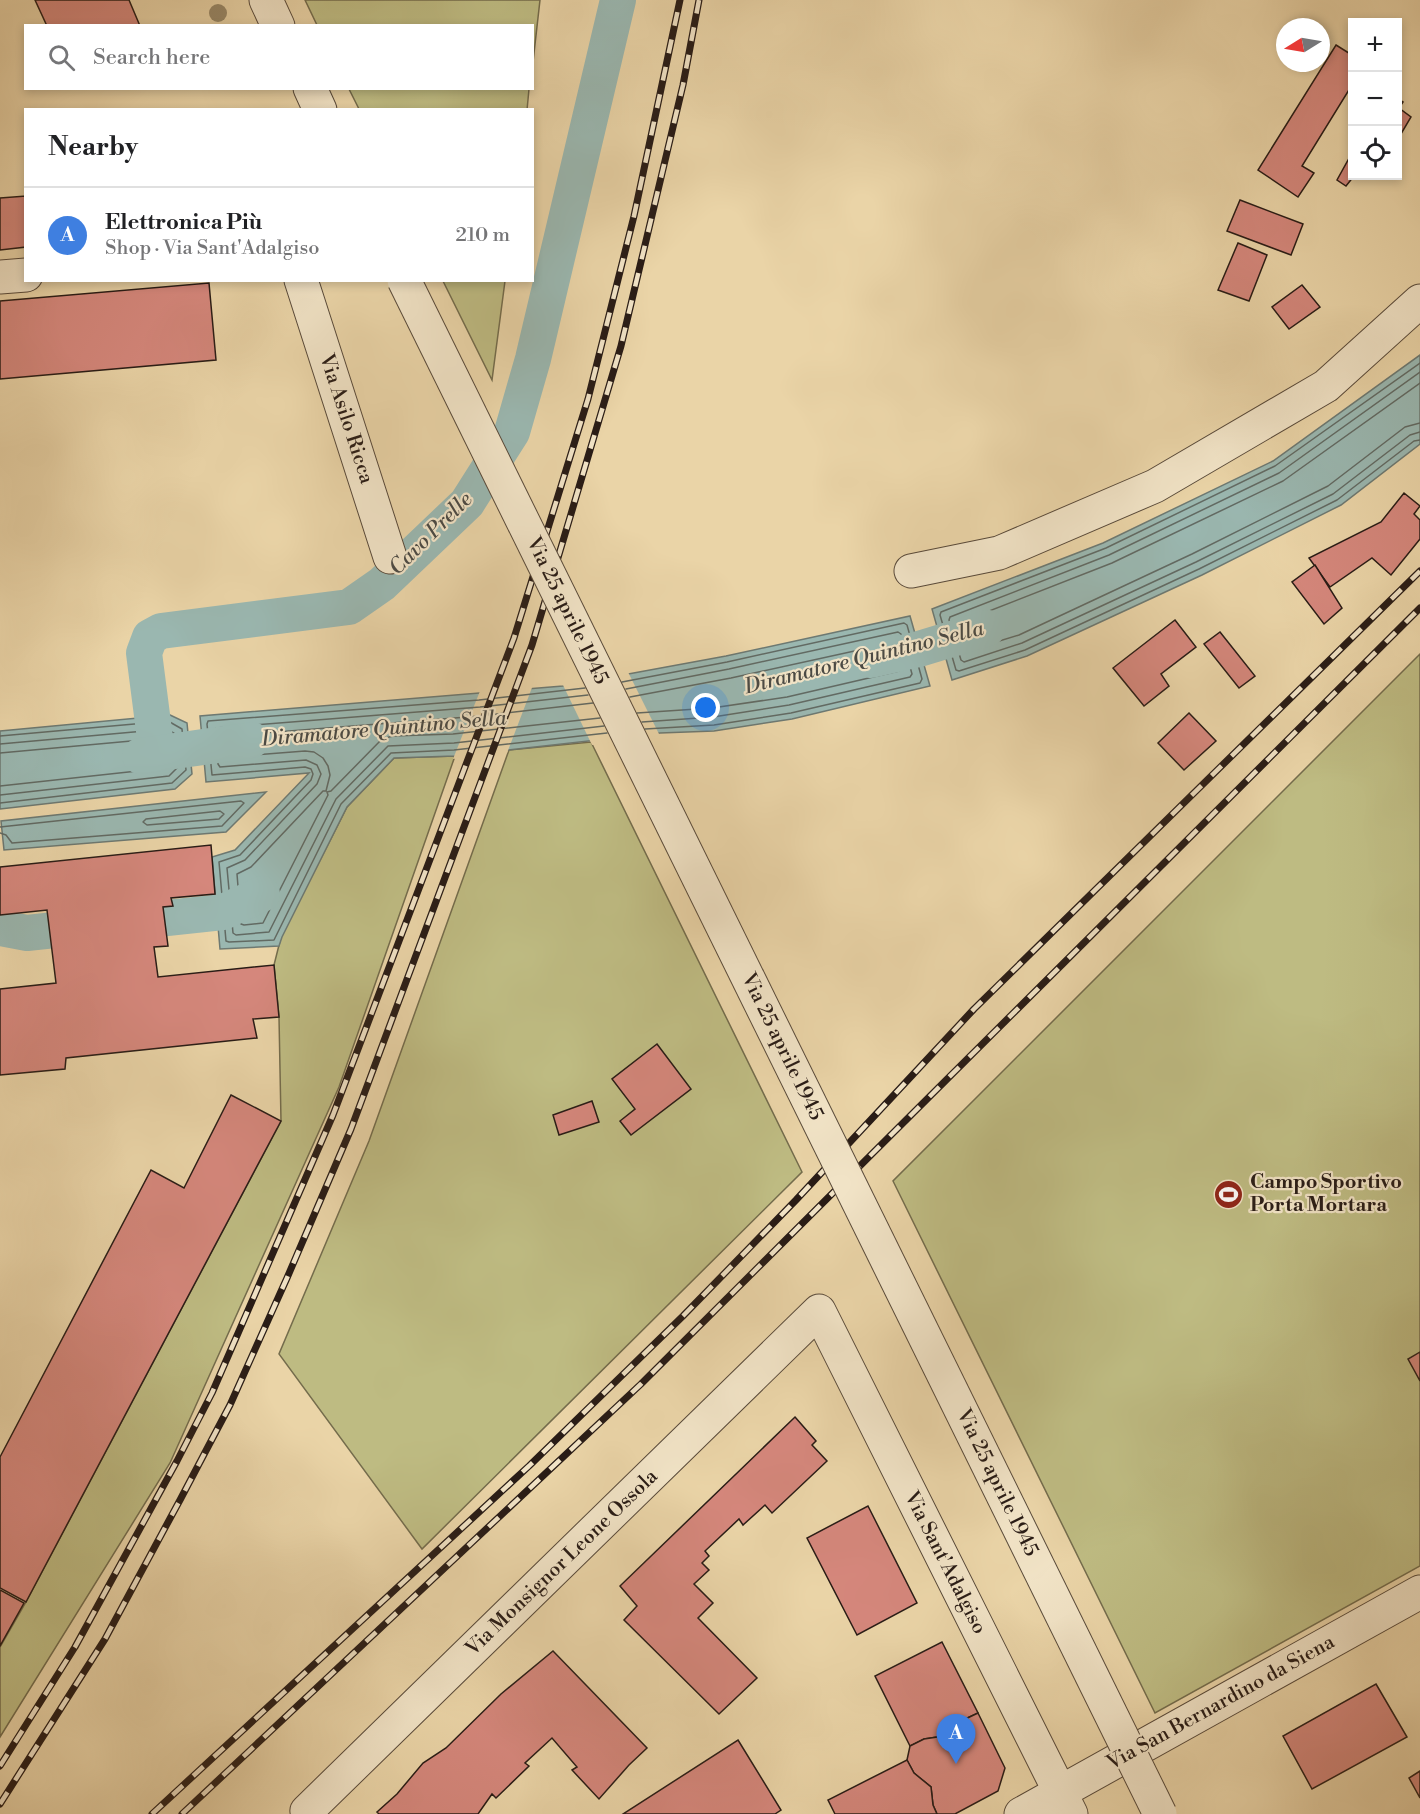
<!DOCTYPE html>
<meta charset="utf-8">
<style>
:root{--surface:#fff;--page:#f2f2f2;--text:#202124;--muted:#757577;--line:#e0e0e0;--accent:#0b8043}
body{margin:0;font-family:"Libre Bodoni",serif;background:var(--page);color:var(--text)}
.controls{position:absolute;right:18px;top:18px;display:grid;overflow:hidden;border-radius:0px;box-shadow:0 3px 9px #0003}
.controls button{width:54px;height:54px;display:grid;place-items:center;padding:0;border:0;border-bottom:2px solid var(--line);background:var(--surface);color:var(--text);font:30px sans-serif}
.compass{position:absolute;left:1276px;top:18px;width:54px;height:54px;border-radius:50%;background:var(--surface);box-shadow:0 3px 9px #0003;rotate:259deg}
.you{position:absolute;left:706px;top:708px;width:21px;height:21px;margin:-15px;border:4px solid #fff;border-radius:50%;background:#1a73e8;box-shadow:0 0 0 9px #1a73e833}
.badge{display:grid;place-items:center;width:39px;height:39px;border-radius:50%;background:var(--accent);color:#fff;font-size:20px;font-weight:700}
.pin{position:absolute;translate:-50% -50px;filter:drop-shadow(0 2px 3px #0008)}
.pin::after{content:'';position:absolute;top:32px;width:21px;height:18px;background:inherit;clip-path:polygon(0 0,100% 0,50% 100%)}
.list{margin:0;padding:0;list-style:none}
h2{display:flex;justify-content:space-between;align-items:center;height:78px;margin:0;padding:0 24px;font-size:26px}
h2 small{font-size:20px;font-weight:400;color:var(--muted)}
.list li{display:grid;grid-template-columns:39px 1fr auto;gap:18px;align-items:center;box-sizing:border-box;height:96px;padding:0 24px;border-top:2px solid var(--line)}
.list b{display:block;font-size:22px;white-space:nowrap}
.list p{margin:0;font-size:20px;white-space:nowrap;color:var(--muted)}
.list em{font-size:20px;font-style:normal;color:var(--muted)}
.icon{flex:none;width:33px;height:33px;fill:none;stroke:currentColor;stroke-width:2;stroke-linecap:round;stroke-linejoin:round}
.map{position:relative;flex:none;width:1420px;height:1814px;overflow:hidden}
.search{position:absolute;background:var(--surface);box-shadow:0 3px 9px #0003;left:24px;top:24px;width:510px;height:66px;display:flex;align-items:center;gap:15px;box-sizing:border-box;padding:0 21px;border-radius:0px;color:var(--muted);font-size:22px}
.panel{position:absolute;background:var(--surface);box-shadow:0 3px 9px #0003;left:24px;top:108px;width:510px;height:174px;border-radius:0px}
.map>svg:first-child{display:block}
.green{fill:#bebb82;stroke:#746c4c;stroke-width:1.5}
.water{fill:#9ab7b0;stroke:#6d7972;stroke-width:1.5}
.pier{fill:#ead4a7}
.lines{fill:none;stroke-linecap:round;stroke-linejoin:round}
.shore{stroke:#626a63;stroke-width:1.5}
.canal{stroke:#9ab7b0;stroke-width:36}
.building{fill:#d5877c;stroke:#291c16;stroke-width:1.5}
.minor-casing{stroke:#594a3a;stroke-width:35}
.minor{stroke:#f1e3c6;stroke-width:33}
.rail-casing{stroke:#291c16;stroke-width:7}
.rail{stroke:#f1e3c6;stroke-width:4.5;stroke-dasharray:14;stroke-linecap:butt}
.minor-bridge-casing{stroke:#594a3a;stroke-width:35;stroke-linecap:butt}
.minor-bridge{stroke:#f1e3c6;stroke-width:33}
.tree{fill:#998969}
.labels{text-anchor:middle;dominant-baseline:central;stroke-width:4.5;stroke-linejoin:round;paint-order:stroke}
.street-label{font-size:20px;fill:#291c16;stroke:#f1e3c6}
.poi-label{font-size:20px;font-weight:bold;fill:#291c16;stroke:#f1e3c6;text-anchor:start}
.water-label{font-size:21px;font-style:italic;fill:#4b4a44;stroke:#f1e3c6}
</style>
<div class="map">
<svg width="1420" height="1814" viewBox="0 0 1420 1814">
<rect width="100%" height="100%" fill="#ead4a7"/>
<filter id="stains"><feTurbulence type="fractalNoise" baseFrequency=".00333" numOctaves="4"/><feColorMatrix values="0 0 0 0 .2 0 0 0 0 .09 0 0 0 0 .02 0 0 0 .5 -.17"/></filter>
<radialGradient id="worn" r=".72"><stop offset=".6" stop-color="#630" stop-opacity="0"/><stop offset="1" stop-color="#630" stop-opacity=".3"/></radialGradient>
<!-- green -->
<g class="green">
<polygon points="305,0 540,0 533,62 532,26 317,25"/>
<polygon points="349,89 529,89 527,110 359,109"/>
<polygon points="443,281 505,281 492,380"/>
<polygon points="1420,654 1420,1566 1155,1713 893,1181"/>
<polygon points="591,742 802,1172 422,1549 279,1354 369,1141 509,750"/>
<polygon points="455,756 339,1087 170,1463 0,1737 0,1647 26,1602 281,1121 279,1017 274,965 281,937 347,807 394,758"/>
</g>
<!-- water -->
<g class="water">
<polygon points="1420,355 1420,444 1341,505 1202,575 1027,656 952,680 932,609 1103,543 1273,461"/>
<polygon points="910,616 930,686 792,719 714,731 660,733 455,756 394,758 347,807 282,937 279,946 220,949 212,857 235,850 309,773 206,782 200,716 563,686 726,656"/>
<polygon points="170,715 187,723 192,774 175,789 0,809 0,731"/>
<polygon points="266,792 226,832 4,850 1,821"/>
</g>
<!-- pier -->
<g class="pier">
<polygon points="628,672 660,736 592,745 562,683"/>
<polygon points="533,685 507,753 453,759 480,691"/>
</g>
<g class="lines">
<!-- shore -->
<g class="shore">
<polyline points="1420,363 1275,466 1106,548 941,612 940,615 956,670 959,671 1025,650 1199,569 1337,500 1414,441 1420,440"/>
<polyline points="1420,372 1279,473 1109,555 950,617 949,620 961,660 964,662 1022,643 1196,562 1333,494 1410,435 1420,432"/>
<polyline points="1420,383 1283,481 1112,563 961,622 960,625 967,649 970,650 1019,635 1192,554 1328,486 1405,427 1420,423"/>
<polyline points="622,682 727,662 904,623 907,625 922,679 920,683 791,713 714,725 645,729"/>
<polyline points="585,688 479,700 208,721 207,724 212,775 305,767 311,769 313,774 311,780 240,855 219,862 226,941 229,942 274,940 341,804 391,753 454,750 607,733"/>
<polyline points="626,689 729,669 898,632 901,634 912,674 910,677 789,705 713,717 642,722"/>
<polyline points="588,695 480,707 216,728 218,764 220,767 306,760 317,765 321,774 317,784 245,860 227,868 233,933 236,935 269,932 336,799 388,746 454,743 604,726"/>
<polyline points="630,697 731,678 891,643 895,645 901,667 899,671 787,697 712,708 637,713"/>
<polyline points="593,703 480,716 226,736 226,755 228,757 305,751 314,752 323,758 328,766 330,775 326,791 323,791 251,867 237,874 241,924 244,925 263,923 328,795 327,792 331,791 382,739 393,736 453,734 600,718"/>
<polyline points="0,736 168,721 182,729 186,770 172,783 0,803"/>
<polyline points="0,744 167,729 175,734 178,767 169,776 0,795"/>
<polyline points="0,753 164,738 166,740 169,764 165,768 0,786"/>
<polygon points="220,811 224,814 219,819 147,825 143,822 146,819"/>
<polyline points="0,827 241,801 244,803 222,826 12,843 6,835 0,833"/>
</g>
<!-- canal -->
<g class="canal">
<polyline points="871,660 919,649 988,628"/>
<polyline points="157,754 144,653 150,637 161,631 349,607 382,584 467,503 512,432 533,359 618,0"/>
<polyline points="140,756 252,740"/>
<polyline points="0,928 27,933 223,912 262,894"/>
</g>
</g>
<!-- building -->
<g class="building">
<polygon points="35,0 129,0 140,26 47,26"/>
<polygon points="1336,45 1352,55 1352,85 1302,166 1314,173 1298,197 1258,170"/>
<polygon points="1398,99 1403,102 1399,108 1411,117 1398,139"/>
<polygon points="1352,153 1352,176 1354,176 1346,186 1337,180"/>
<polygon points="26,196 26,247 0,250 0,198"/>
<polygon points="1240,200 1303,224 1291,255 1227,231"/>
<polygon points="1238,243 1267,255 1249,301 1218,290"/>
<polygon points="209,283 216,360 0,379 0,301"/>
<polygon points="1302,285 1320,307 1289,329 1272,307"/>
<polygon points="1404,493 1420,506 1414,514 1420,520 1420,539 1391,575 1372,558 1330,587 1309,558 1381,522"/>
<polygon points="1315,565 1342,608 1324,624 1292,582"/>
<polygon points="1175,620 1196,647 1161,674 1169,686 1144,706 1113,668"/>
<polygon points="1220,632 1255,676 1239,688 1204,644"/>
<polygon points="1189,713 1216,741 1184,770 1158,743"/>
<polygon points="211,845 215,894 171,898 173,906 163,907 168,946 154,947 158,977 274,965 279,1017 253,1019 257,1038 66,1058 65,1069 0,1075 0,989 56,983 47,910 0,915 0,867"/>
<polygon points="657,1044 691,1089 631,1135 620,1121 635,1109 612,1079"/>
<polygon points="231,1095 281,1121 26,1602 0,1588 0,1457 151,1170 184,1188"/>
<polygon points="592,1101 599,1122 559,1135 553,1115"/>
<polygon points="1420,1352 1420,1381 1408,1359"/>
<polygon points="795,1417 816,1441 812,1445 827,1461 772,1513 765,1505 743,1525 739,1519 705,1551 709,1556 702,1563 709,1570 694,1584 713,1603 698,1618 757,1678 719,1714 624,1620 637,1606 620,1586"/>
<polygon points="868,1506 917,1603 857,1635 807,1538"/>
<polygon points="0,1590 24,1603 0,1646"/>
<polygon points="942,1642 978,1713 959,1722 944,1736 924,1739 910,1746 875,1676"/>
<polygon points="553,1651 647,1748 629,1765 599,1799 572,1770 577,1767 552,1738 525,1763 529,1766 496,1798 492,1794 478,1814 379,1814 377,1812 397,1794 423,1763 446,1748 501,1694"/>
<polygon points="1376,1684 1407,1737 1312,1789 1283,1736"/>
<polygon points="978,1713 1005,1768 998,1791 955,1814 937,1814 933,1805 931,1787 914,1773 907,1760 910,1746 924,1739 944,1736 959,1722"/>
<polygon points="738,1740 781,1810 775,1814 623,1814"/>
<polygon points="907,1760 914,1773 931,1787 933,1805 937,1814 835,1814 828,1800"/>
<polygon points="1420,1771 1420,1798 1409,1778"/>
</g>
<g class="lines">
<defs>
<g id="minor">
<polyline points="266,0 278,26"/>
<polyline points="310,88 320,110"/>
<polyline points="0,277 26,275"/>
<polyline points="301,280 390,557"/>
<polyline points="911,571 999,553 1155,486 1326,386 1420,301"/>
<polyline points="308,1814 307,1811 819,1311 1071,1814"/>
<polyline points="1021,1814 1420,1592"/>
</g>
</defs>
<!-- minor casing -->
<use href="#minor" class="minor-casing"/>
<!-- minor -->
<use href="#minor" class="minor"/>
<defs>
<g id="rail">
<polyline points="0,1766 75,1647 177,1461 212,1393 333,1115 514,638 588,399 634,216 680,0"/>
<polyline points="0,1804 105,1639 180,1500 230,1405 287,1278 351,1129 532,645 621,346 683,85 699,0"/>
<polyline points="152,1814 529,1466 683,1316 796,1200 974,1009 1420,571"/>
<polyline points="182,1814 641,1384 1420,608"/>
</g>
</defs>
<!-- rail casing -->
<use href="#rail" class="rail-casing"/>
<!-- rail -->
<use href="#rail" class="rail"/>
<defs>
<polyline id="minor-bridge" points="404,280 1160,1814"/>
</defs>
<!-- minor-bridge casing -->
<use href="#minor-bridge" class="minor-bridge-casing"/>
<!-- minor-bridge -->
<use href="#minor-bridge" class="minor-bridge"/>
</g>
<!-- trees -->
<circle class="tree" cx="218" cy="13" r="9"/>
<!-- icons -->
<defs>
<symbol id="stadium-disc" viewBox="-11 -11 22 22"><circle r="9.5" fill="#8f2418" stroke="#f1e3c6"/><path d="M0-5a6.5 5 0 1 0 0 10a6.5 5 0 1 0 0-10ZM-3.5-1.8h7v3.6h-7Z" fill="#fff"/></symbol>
</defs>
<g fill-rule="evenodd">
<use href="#stadium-disc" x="1212" y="1178" width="33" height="33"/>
</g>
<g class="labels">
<!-- street labels -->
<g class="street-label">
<text transform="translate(346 419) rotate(72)">Via Asilo Ricca</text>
<text transform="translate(567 611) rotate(64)">Via 25 aprile 1945</text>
<text transform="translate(782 1047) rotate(64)">Via 25 aprile 1945</text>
<text transform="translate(997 1483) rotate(64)">Via 25 aprile 1945</text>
<text transform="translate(562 1563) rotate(-44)">Via Monsignor Leone Ossola</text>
<text transform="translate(945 1563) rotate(63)">Via Sant'Adalgiso</text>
<text transform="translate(1221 1703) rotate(-29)">Via San Bernardino da Siena</text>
</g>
<!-- poi labels -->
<g class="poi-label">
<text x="1250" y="1182">Campo Sportivo<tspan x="1250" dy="23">Porta Mortara</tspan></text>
</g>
<!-- water labels -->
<g class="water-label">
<text transform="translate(431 534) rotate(-45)">Cavo Prelle</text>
<text transform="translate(864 658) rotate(-14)">Diramatore Quintino Sella</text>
<text transform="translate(384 729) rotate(-5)">Diramatore Quintino Sella</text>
</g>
</g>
<rect width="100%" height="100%" filter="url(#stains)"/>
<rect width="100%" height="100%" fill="url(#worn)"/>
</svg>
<div class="controls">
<button>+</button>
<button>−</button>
<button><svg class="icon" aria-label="locate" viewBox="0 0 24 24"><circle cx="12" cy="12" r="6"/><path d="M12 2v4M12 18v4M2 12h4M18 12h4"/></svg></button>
</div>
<svg class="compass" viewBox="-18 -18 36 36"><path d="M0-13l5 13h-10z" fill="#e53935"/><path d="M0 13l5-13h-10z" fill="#757577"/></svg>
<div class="you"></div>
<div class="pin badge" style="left:956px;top:1764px;background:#3f7fe0">A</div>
<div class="search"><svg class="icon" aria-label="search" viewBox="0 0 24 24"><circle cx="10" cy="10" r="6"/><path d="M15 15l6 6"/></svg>Search here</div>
<section class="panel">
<h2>Nearby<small></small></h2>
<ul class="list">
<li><span class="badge" style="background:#3f7fe0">A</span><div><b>Elettronica Più</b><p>Shop · Via Sant'Adalgiso</p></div><em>210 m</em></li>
</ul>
</section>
</div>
